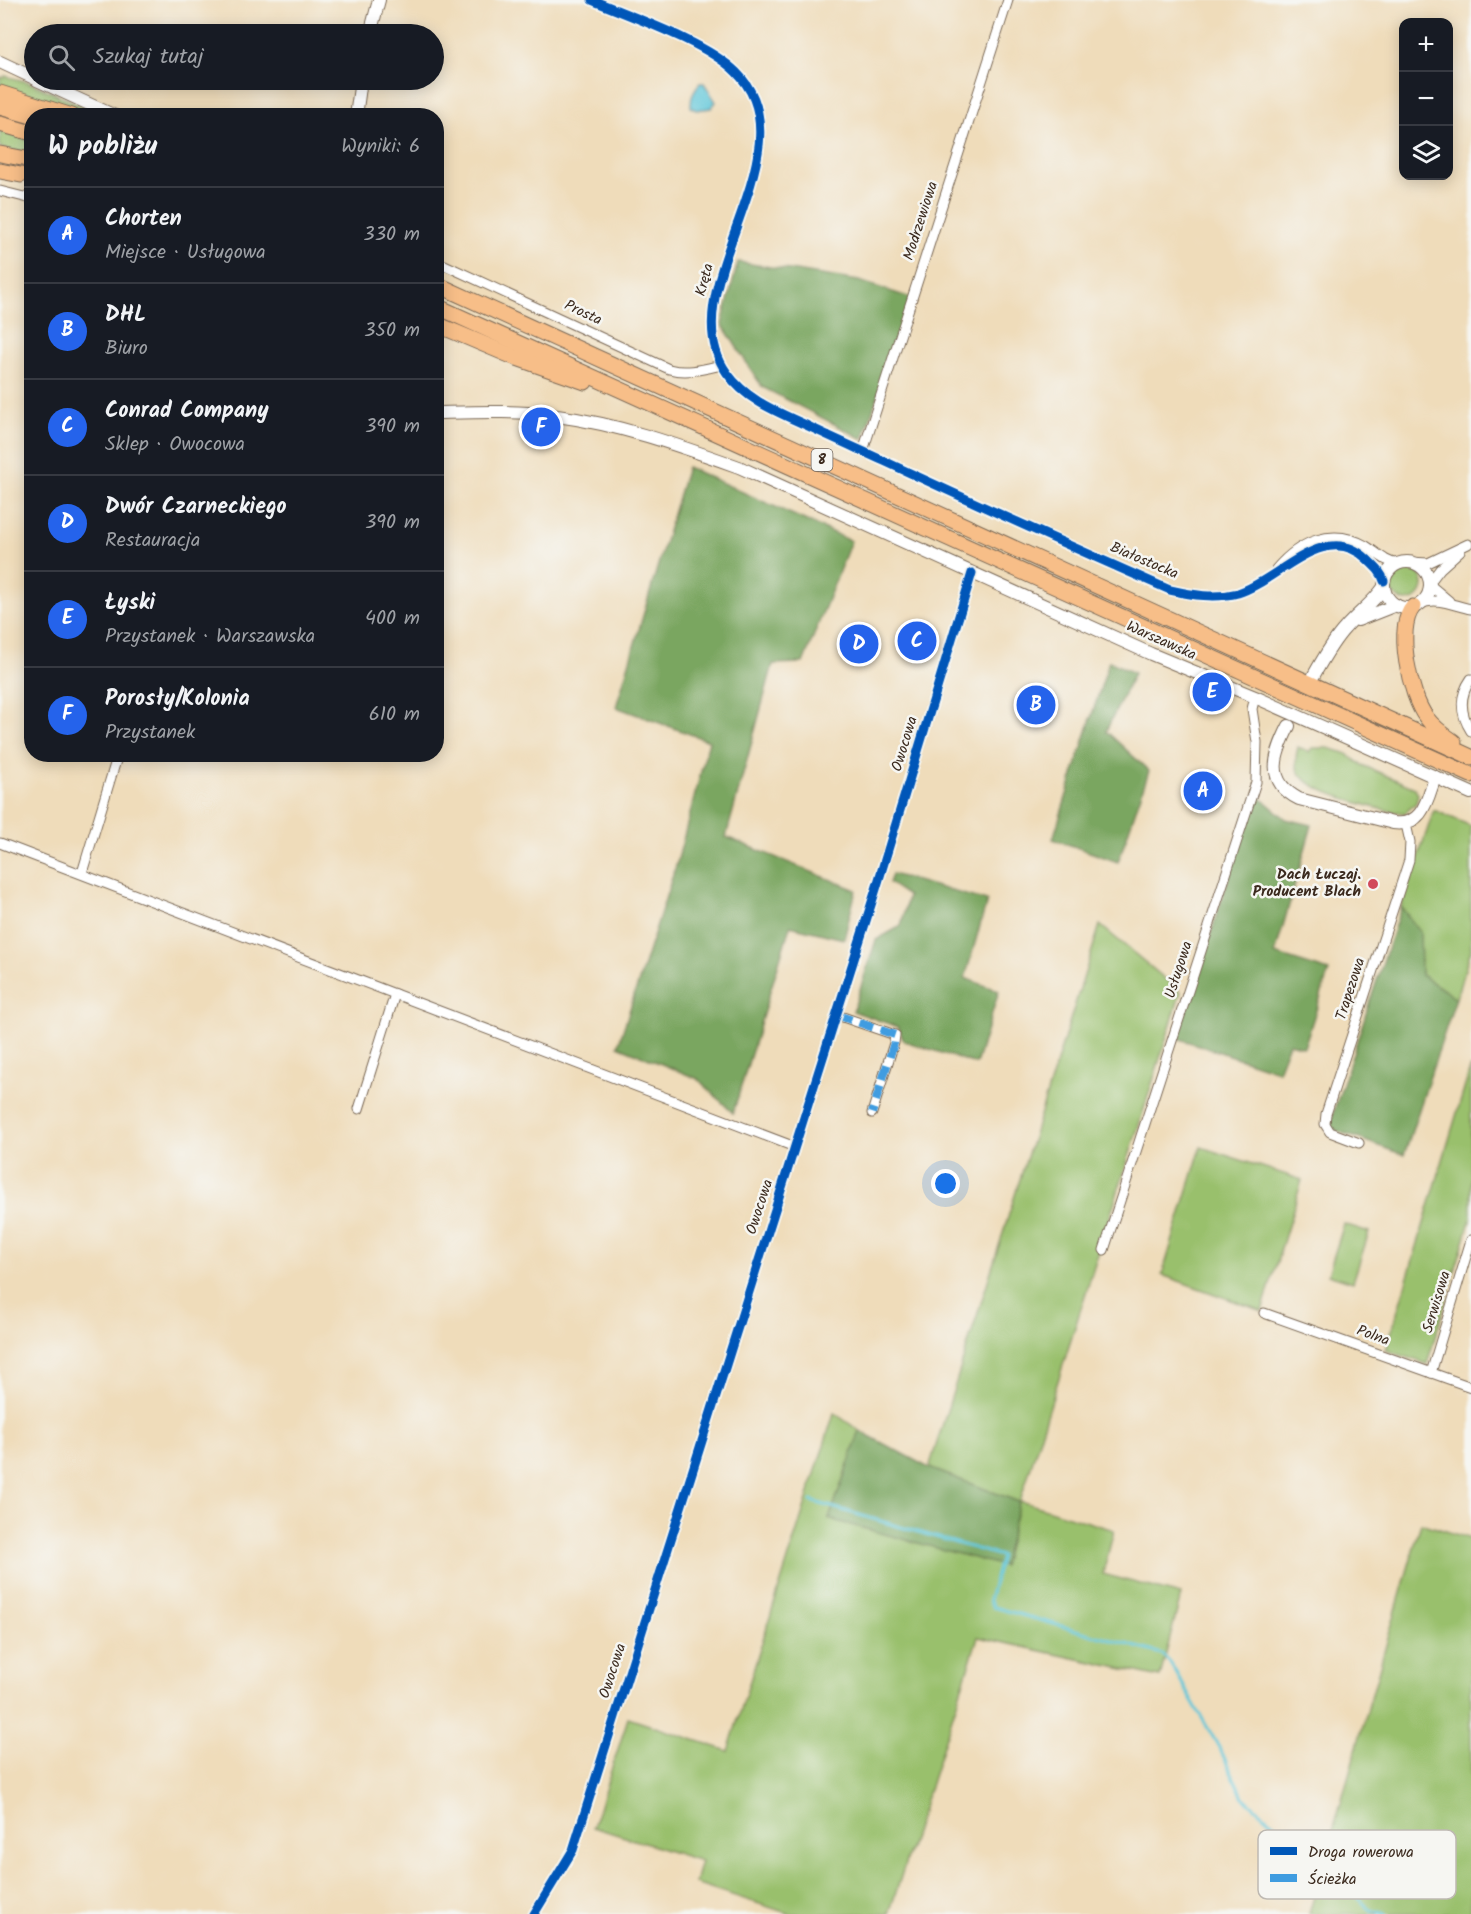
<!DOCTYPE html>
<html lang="pl">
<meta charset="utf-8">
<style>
:root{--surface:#171b24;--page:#242831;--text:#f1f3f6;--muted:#9ea1a6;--line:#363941;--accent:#2563eb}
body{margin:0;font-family:Kalam,sans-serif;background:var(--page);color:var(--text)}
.controls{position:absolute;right:18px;top:18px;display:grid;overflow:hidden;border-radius:12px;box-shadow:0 3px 15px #0003}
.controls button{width:54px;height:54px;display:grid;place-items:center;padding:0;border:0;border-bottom:2px solid var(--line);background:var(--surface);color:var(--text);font:30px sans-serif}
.you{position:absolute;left:946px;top:1184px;width:21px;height:21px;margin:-15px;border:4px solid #fff;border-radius:50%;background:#1a73e8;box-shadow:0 0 0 9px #1a73e833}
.badge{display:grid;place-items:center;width:39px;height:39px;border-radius:50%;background:var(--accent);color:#fff;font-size:20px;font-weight:700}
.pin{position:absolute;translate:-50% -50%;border:3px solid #fff;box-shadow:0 2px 6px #0006}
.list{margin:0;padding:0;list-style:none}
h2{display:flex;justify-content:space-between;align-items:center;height:78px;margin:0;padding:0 24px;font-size:26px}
h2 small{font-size:20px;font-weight:400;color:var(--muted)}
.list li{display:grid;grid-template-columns:39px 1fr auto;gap:18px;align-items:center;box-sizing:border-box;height:96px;padding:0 24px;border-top:2px solid var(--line)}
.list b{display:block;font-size:22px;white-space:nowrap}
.list p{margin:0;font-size:20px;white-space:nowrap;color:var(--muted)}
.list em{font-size:20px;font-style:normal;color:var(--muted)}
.icon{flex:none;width:33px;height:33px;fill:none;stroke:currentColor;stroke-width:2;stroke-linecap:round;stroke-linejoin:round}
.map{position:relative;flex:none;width:1471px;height:1914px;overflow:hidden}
.search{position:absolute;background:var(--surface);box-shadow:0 3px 15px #0003;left:24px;top:24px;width:420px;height:66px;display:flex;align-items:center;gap:15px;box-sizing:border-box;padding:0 21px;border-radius:33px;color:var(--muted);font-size:22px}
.panel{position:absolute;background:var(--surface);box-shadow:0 3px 15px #0003;left:24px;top:108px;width:420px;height:654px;border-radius:24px}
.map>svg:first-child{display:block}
.green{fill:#99c06c;stroke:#6a7545;stroke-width:1.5}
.forest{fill:#7aa660;stroke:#5a683f;stroke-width:1.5}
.water{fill:#5dc6d9;stroke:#4c787c;stroke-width:1.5}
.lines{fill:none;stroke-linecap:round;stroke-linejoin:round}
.stream{stroke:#5dc6d9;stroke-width:3}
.minor-casing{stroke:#7a6855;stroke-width:11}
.tertiary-casing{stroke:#7a6855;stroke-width:14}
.trunk-casing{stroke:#7a6855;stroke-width:17}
.minor{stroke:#fff;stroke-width:9}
.tertiary{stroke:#fff;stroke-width:12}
.trunk{stroke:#f7be88;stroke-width:15}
.quiet{stroke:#3f9ce0;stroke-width:8;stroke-dasharray:15 8;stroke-linecap:butt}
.cycleway-casing{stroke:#f6f6f2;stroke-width:13}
.cycleway{stroke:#0057b8;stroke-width:9}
.poi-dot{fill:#d1495b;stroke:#f6f6f2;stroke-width:2}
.labels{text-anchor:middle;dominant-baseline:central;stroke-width:5;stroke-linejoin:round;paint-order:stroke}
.shield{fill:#f6f6f2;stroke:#73675e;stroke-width:1.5}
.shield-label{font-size:14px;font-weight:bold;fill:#3b2a1e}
.street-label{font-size:15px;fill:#3b2a1e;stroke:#f6f6f2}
.poi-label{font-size:15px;font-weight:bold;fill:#3b2a1e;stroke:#f6f6f2;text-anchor:end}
.key{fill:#f6f6f2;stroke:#beb9b2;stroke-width:1.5}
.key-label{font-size:16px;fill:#3b2a1e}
</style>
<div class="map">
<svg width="1471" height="1914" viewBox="0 0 1471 1914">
<rect width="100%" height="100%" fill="#f6f6f2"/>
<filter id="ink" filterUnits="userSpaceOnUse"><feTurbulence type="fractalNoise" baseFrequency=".0167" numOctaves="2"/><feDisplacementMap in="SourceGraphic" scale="12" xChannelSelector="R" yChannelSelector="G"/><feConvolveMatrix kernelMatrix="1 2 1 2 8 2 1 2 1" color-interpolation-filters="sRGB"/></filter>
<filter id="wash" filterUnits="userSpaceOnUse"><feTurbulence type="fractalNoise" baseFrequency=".008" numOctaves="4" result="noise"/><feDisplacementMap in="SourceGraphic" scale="24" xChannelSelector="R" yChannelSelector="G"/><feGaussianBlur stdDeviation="1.35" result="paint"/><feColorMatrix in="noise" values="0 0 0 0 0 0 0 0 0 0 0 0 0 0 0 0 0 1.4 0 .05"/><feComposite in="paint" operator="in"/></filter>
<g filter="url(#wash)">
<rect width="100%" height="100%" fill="#efdcba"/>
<!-- green -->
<g class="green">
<polygon points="5,76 28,82 103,115 93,115 56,102 0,86 0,77 4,78"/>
<polygon points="0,131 31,141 31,154 0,148"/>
<circle cx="1407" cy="585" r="16"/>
<path d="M1298,747l11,5 3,-4h16l17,5 17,12 53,23 3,6 -2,9 -11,10c-23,-2 -86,-19 -102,-35 -9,-9 -8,-20 -5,-31z"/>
<polygon points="1434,810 1471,826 1471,950 1456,998 1421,975 1420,932 1401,907"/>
<polygon points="1100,925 1181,992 1020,1501 1114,1530 1103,1574 1181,1595 1160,1677 978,1637 889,1914 790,1914 695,1883 701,1861 593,1827 628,1718 728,1751 834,1413 860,1431 829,1519 1003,1565 1019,1502 929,1468"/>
<polygon points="1471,1066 1471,1218 1427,1364 1386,1350"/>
<polygon points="1201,1147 1302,1180 1262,1311 1162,1275"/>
<polygon points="1344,1224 1369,1232 1353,1282 1328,1274"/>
<polygon points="1421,1523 1471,1539 1471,1914 1309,1914"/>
</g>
<!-- forest -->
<g class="forest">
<polygon points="738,262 859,281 911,298 863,439 762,387 722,324"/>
<polygon points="687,467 851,541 803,663 773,664 726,837 856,890 844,939 790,926 733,1113 698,1079 618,1046 678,859 709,741 616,707"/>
<polygon points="1109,661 1134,673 1106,731 1149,771 1118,862 1053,839"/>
<polygon points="1256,794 1286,819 1312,825 1275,954 1329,971 1304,1047 1289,1043 1278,1071 1177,1038"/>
<polygon points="892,874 987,901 965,978 999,991 976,1064 904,1041 898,1027 853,1011 876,940 901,926 908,896 889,883"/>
<polygon points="1401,907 1420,932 1421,975 1456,998 1404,1155 1332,1129 1331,1120"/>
<polygon points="860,1431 929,1468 1019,1502 1003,1566 829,1519"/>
</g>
<!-- water -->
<path class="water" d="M700,83h4l12,19 -5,6 -15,2 -5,-3c0,-11 2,-16 9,-24z"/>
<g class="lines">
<!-- stream -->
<polyline class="stream" points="811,1501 1001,1556 989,1600 993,1607 1162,1654 1171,1664 1221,1751 1243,1797 1371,1910 1385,1914"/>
</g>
</g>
<g filter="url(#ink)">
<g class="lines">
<defs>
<g id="minor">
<path d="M592,0c40,17 114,42 144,72 79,78 -69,218 -9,301 20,28 51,39 81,53 25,12 50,23 76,35 95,44 190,87 286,129 22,5 45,9 68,3 40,-12 87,-74 129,-34 7,7 14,12 17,22"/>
<polyline points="0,191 32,199"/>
<path d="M436,261l233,108c18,5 35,0 52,-4"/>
<polyline points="863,451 1008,0"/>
<polyline points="1410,562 1428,563 1468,544"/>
<path d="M1276,569c23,-27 56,-43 90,-23 11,7 19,16 32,18"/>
<polyline points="1430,582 1440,569 1460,551"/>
<polyline points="1430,585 1449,601"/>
<path d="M1420,604c17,-8 34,2 51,5"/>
<path d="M1471,679c-12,17 -11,35 0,52"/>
<polyline points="0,843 795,1147"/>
<polyline points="82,873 118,754"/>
<polyline points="837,1015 895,1035 894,1043 872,1113"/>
<polyline points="359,1109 395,994"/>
<polyline points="1359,1143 1330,1132 1325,1124 1326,1114 1409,860 1410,842 1406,824"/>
<polyline points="1104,1250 1256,782 1257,742 1252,709 1255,697"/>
<polyline points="1264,1313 1471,1387"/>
<polyline points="1431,1373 1471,1240"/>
<polyline points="534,1914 573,1850 877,886 972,573"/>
</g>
<g id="tertiary">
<polyline points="370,34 379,0"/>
<polyline points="0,62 34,78"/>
<polyline points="37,80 115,116"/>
<polyline points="356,116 361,80"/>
<path d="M436,413c40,-1 82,-3 121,3 62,8 123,30 182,51l412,187 104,43 216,96"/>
<circle cx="1407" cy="585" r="23"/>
<polyline points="1358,620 1396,605"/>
<path d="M1314,675c9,-16 18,-33 31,-47 13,-15 28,-25 39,-41"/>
<path d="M1289,726c-14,28 -25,55 10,73l94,24c30,4 34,-23 42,-46"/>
</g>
<g id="trunk">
<polyline points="0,93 72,116"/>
<polyline points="0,107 32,116"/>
<polyline points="0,124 32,133"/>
<polyline points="0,154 32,160"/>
<polyline points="0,171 21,175"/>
<polyline points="436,284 1471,757"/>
<polyline points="436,306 1471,775"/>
<polyline points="436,324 514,357 585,382"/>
<path d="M1413,607c-18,21 -3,89 13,110 7,10 18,18 28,25"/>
</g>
</defs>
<!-- minor casing -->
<use href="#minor" class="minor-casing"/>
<!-- tertiary casing -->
<use href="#tertiary" class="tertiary-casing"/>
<!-- trunk casing -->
<use href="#trunk" class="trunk-casing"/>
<!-- minor -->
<use href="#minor" class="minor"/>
<!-- tertiary -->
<use href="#tertiary" class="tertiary"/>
<!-- trunk -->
<use href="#trunk" class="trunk"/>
<!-- quiet -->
<polyline class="quiet" points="837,1015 895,1035 894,1043 872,1113"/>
<defs>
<g id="cycleway">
<path d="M592,0c40,17 114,42 144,72 79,78 -69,218 -9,301 20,28 51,39 81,53 25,12 50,23 76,35 95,44 190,87 286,129 22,5 45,9 68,3 40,-12 87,-74 129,-34 7,7 14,12 17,22"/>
<polyline points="534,1914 573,1850 877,886 972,573"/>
</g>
</defs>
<!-- cycleway casing -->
<use href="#cycleway" class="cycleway-casing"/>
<!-- cycleway -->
<use href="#cycleway" class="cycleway"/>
</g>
</g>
<!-- markers -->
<circle class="poi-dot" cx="1373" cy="884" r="6"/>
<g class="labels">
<!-- shield labels -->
<rect class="shield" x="811.5" y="449" width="21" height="22" rx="4.5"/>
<g class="shield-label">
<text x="822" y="460">8</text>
</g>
<!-- street labels -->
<g class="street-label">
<text transform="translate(921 221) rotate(-72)">Modrzewiowa</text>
<text transform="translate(705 280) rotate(-75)">Kręta</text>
<text transform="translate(583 313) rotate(25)">Prosta</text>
<text transform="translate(1144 561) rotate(23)">Białostocka</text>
<text transform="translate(1161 641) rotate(24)">Warszawska</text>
<text transform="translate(905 744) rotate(-73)">Owocowa</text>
<text transform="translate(1179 970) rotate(-72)">Usługowa</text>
<text transform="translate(1351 989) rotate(-72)">Trapezowa</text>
<text transform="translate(760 1207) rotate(-72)">Owocowa</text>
<text transform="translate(1437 1302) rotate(-73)">Serwisowa</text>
<text transform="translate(1373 1336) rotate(20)">Polna</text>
<text transform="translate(613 1671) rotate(-72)">Owocowa</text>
</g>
<!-- poi labels -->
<g class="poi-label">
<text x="1361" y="875">Dach Łuczaj.<tspan x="1361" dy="17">Producent Blach</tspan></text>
</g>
</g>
<!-- legend -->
<rect x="1258" y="1830" width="198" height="69" rx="9" class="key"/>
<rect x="1270" y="1847" width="27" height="8" fill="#0057b8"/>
<rect x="1270" y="1874" width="27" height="8" fill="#3f9ce0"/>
<g class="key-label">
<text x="1308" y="1857">Droga rowerowa</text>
<text x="1308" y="1884">Ścieżka</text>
</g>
</svg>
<div class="controls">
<button>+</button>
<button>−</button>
<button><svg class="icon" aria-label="layers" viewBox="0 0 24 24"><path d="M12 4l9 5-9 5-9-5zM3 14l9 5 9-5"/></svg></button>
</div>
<div class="you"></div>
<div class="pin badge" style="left:1203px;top:791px">A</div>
<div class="pin badge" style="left:1036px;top:705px">B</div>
<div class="pin badge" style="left:917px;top:641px">C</div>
<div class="pin badge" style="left:859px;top:644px">D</div>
<div class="pin badge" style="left:1212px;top:692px">E</div>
<div class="pin badge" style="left:541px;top:427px">F</div>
<div class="search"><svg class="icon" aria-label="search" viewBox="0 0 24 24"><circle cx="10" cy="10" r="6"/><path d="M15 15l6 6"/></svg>Szukaj tutaj</div>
<section class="panel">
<h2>W pobliżu<small>Wyniki: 6</small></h2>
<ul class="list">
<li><span class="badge">A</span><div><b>Chorten</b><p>Miejsce · Usługowa</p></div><em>330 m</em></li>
<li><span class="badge">B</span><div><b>DHL</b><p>Biuro</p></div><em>350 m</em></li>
<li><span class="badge">C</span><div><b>Conrad Company</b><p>Sklep · Owocowa</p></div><em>390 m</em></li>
<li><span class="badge">D</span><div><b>Dwór Czarneckiego</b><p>Restauracja</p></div><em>390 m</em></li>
<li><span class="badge">E</span><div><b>Łyski</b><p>Przystanek · Warszawska</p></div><em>400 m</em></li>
<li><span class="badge">F</span><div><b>Porosły/Kolonia</b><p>Przystanek</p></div><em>610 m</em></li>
</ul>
</section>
</div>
